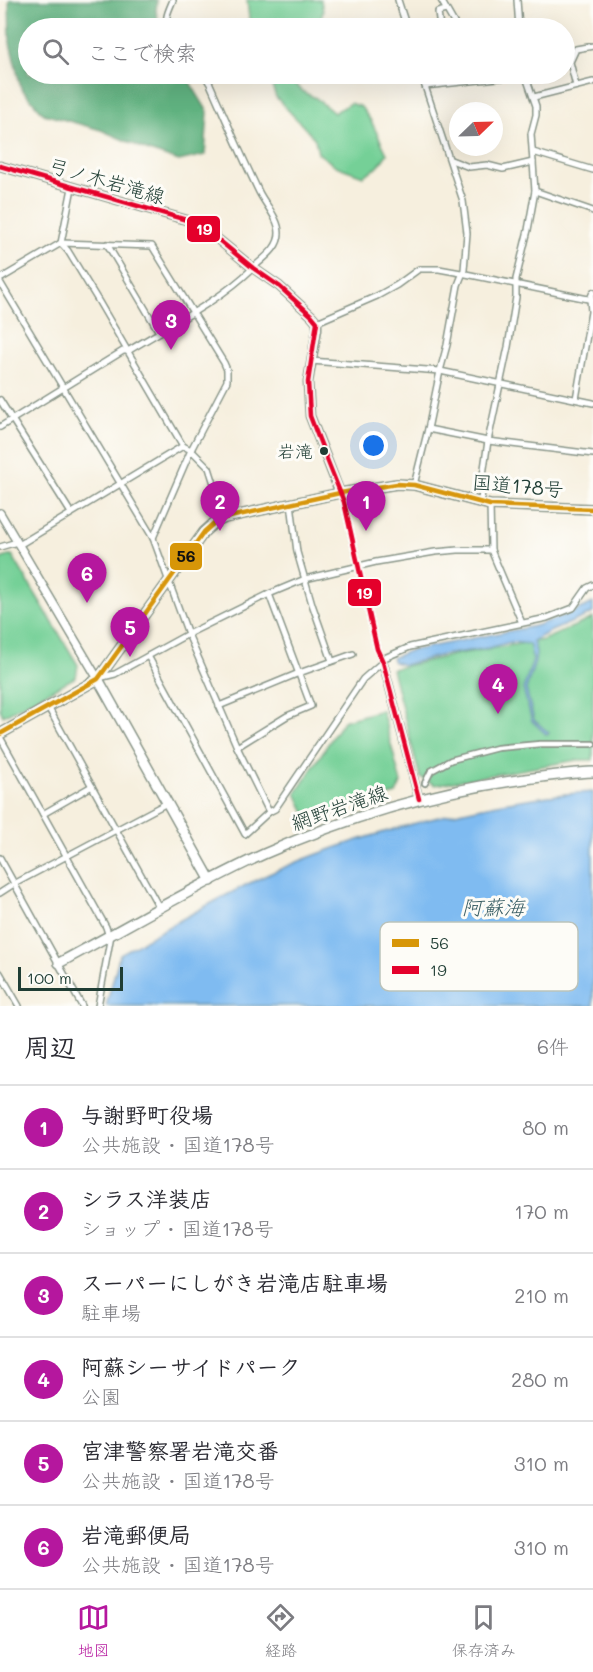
<!DOCTYPE html>
<html lang="ja">
<meta charset="utf-8">
<style>
:root{--surface:#fff;--page:#f7f7f7;--text:#2b2b33;--muted:#7c7c81;--line:#e1e1e2;--accent:#b5179e}
body{margin:0;font-family:Mali,"Klee One",sans-serif;background:var(--page);color:var(--text)}
.compass{position:absolute;left:449px;top:102px;width:54px;height:54px;border-radius:50%;background:var(--surface);box-shadow:0 6px 24px #0002;rotate:67deg}
.scale{position:absolute;left:18px;bottom:15px;width:105px;box-sizing:border-box;padding-left:6px;border:3px solid #1f3d34;border-top:0;font-size:16px;line-height:21px;white-space:nowrap;color:#1f3d34;-webkit-text-stroke:4px #fdfcf7;paint-order:stroke}
.you{position:absolute;left:374px;top:446px;width:21px;height:21px;margin:-15px;border:4px solid #fff;border-radius:50%;background:#1a73e8;box-shadow:0 0 0 9px #1a73e833}
.badge{display:grid;place-items:center;width:39px;height:39px;border-radius:50%;background:var(--accent);color:#fff;font-size:20px;font-weight:700}
.pin{position:absolute;translate:-50% -50px;filter:drop-shadow(0 2px 3px #0008)}
.pin::after{content:'';position:absolute;top:32px;width:21px;height:18px;background:inherit;clip-path:polygon(0 0,100% 0,50% 100%)}
.list{margin:0;padding:0;list-style:none}
h2{display:flex;justify-content:space-between;align-items:center;height:78px;margin:0;padding:0 24px;font-size:26px}
h2 small{font-size:20px;font-weight:400;color:var(--muted)}
.list li{display:grid;grid-template-columns:39px 1fr auto;gap:18px;align-items:center;box-sizing:border-box;height:84px;padding:0 24px;border-top:2px solid var(--line)}
.list b{display:block;font-size:22px;white-space:nowrap}
.list p{margin:0;font-size:20px;white-space:nowrap;color:var(--muted)}
.list em{font-size:20px;font-style:normal;color:var(--muted)}
.icon{flex:none;width:33px;height:33px;fill:none;stroke:currentColor;stroke-width:2;stroke-linecap:round;stroke-linejoin:round}
.map{position:relative;flex:none;width:593px;height:1006px;overflow:hidden}
.search{position:absolute;background:var(--surface);box-shadow:0 6px 24px #0002;left:18px;right:18px;top:18px;height:66px;display:flex;align-items:center;gap:15px;box-sizing:border-box;padding:0 21px;border-radius:33px;color:var(--muted);font-size:22px}
.sheet{height:582px;background:var(--surface)}
nav{display:flex;justify-content:space-around;align-items:center;box-sizing:border-box;height:84px;border-top:2px solid var(--line);background:var(--surface);font-size:16px;color:var(--muted)}
nav a{display:grid;justify-items:center;gap:3px}
nav .on{color:var(--accent)}
.map>svg:first-child{display:block}
.green{fill:#75d097;stroke:#4a8666;stroke-width:1.5}
.forest{fill:#60b280;stroke:#40785a;stroke-width:1.5}
.water{fill:#7fbbf1;stroke:#4f7c92;stroke-width:1.5}
.lines{fill:none;stroke-linecap:round;stroke-linejoin:round}
.pedestrian-casing{stroke:#8a9689;stroke-width:8}
.minor-casing{stroke:#8a9689;stroke-width:8}
.tertiary-casing{stroke:#8a9689;stroke-width:10}
.secondary-casing{stroke:#8a9689;stroke-width:11}
.primary-casing{stroke:#8a9689;stroke-width:12}
.trunk-casing{stroke:#8a9689;stroke-width:12}
.pedestrian{stroke:#fff;stroke-width:4.5}
.minor{stroke:#fff;stroke-width:5}
.tertiary{stroke:#fff;stroke-width:7}
.secondary{stroke:#fff;stroke-width:8}
.primary{stroke:#fff;stroke-width:9}
.trunk{stroke:#fff;stroke-width:9}
.bus-1-casing{stroke:#fdfcf7;stroke-width:9}
.bus-2-casing{stroke:#fdfcf7;stroke-width:9}
.bus-1{stroke:#d79608;stroke-width:4.5}
.bus-2{stroke:#e4002b;stroke-width:4.5}
.bus-dot{fill:#1f3d34;stroke:#fdfcf7;stroke-width:2}
.labels{text-anchor:middle;dominant-baseline:central;stroke-width:6;stroke-linejoin:round;paint-order:stroke}
.bus-label{font-size:18px;fill:#1f3d34;stroke:#fdfcf7;text-anchor:end}
.street-label{font-size:20px;fill:#1f3d34;stroke:#fdfcf7}
.water-label{font-size:21px;font-style:italic;fill:#375c63;stroke:#fdfcf7}
.key{fill:#fdfcf7;stroke:#bac3bc;stroke-width:1.5}
.key-label{font-size:16px;fill:#1f3d34}
.line-badge{stroke:#fdfcf7;stroke-width:2}
.badge-label{font-size:16px;text-anchor:middle;font-weight:bold;fill:#fff}
.pale-badge-label{font-size:16px;text-anchor:middle;font-weight:bold;fill:#111}
</style>
<div class="map">
<svg width="593" height="1006" viewBox="0 0 593 1006">
<rect width="100%" height="100%" fill="#fdfcf7"/>
<filter id="ink" filterUnits="userSpaceOnUse"><feTurbulence type="fractalNoise" baseFrequency=".0167" numOctaves="2"/><feDisplacementMap in="SourceGraphic" scale="12" xChannelSelector="R" yChannelSelector="G"/><feConvolveMatrix kernelMatrix="1 2 1 2 8 2 1 2 1" color-interpolation-filters="sRGB"/></filter>
<filter id="wash" filterUnits="userSpaceOnUse"><feTurbulence type="fractalNoise" baseFrequency=".008" numOctaves="4" result="noise"/><feDisplacementMap in="SourceGraphic" scale="24" xChannelSelector="R" yChannelSelector="G"/><feGaussianBlur stdDeviation="1.35" result="paint"/><feColorMatrix in="noise" values="0 0 0 0 0 0 0 0 0 0 0 0 0 0 0 0 0 1.4 0 .05"/><feComposite in="paint" operator="in"/></filter>
<g filter="url(#wash)">
<rect width="100%" height="100%" fill="#f6efde"/>
<!-- green -->
<g class="green">
<polygon points="247,0 321,0 323,12 320,20 250,27"/>
<polygon points="278,74 283,74 305,93 316,98 334,113 350,103 361,107 371,121 387,154 378,167 363,176 336,166 318,153 315,139 276,97 272,86"/>
<polygon points="12,555 78,665 76,677 3,716 0,709 0,559"/>
<polygon points="593,618 593,760 577,760 435,785 420,777 392,669 458,654 543,640"/>
<polygon points="382,710 401,783 396,794 357,804 310,823 296,793 343,721"/>
</g>
<!-- forest -->
<polygon class="forest" points="9,0 157,0 156,12 161,28 28,28 28,74 185,74 208,112 205,155 179,161 149,151 101,130 44,114 21,88 10,43"/>
<!-- water -->
<g class="water">
<polygon points="593,603 593,613 549,632 533,641 536,652 535,662 526,689 534,720 549,733 547,735 532,721 523,689 533,660 529,644 511,642 489,648 443,655 404,665 394,662 392,658 409,651 535,626 571,613"/>
<path d="M593,792v214h-487l14,-52c45,-25 89,-51 136,-74 42,-20 87,-36 132,-49 67,-20 135,-35 205,-39z"/>
</g>
</g>
<g filter="url(#ink)">
<g class="lines">
<defs>
<polyline id="pedestrian" points="425,783 431,771 451,760 497,748 540,744 593,744"/>
<g id="minor">
<polyline points="398,0 407,28"/>
<polyline points="441,0 457,28"/>
<polyline points="517,0 519,28"/>
<path d="M168,28c-4,-10 1,-18 5,-28"/>
<polyline points="440,28 438,12 446,10"/>
<polyline points="425,86 525,75"/>
<polyline points="576,86 570,62 576,49 593,46"/>
<polyline points="534,97 593,82"/>
<polyline points="533,152 593,170"/>
<polyline points="451,160 469,167 487,165 503,169 533,162"/>
<polyline points="535,191 593,211"/>
<polyline points="61,243 68,251 99,302 183,446"/>
<polyline points="61,243 72,188"/>
<polyline points="107,244 159,332"/>
<polyline points="0,279 61,243 152,246 224,363 227,370 227,381 191,450 153,538"/>
<polyline points="0,282 153,538 188,634 237,747 269,812 245,834 148,656"/>
<polyline points="317,322 377,296 397,285 419,269 439,269 461,273 593,300"/>
<polyline points="311,361 440,371 593,403"/>
<polyline points="576,399 591,312 590,299 593,292"/>
<polyline points="0,400 71,513"/>
<path d="M0,427l123,-76h5c42,-26 89,-48 125,-83 10,-10 26,-19 26,-35 0,-14 -14,-29 -20,-41 -17,-35 -33,-72 -49,-108l-6,-10"/>
<polyline points="428,429 488,441 593,454"/>
<polyline points="414,485 428,429 440,371 447,345 458,285 464,270 467,233 463,201 421,74"/>
<polyline points="340,493 344,502 377,649 383,662"/>
<polyline points="291,503 297,552 312,604 332,661"/>
<polyline points="481,503 483,475 488,441 508,347 516,297 516,279 528,230 535,191 531,134 536,115 536,106 525,74"/>
<polyline points="490,505 491,550 522,623"/>
<polyline points="19,545 183,446 191,450 209,468 225,518"/>
<polyline points="0,547 17,542"/>
<polyline points="382,659 410,647 547,618 573,608 587,588 593,585"/>
<polyline points="99,678 115,674 188,634 269,594 305,579 376,562 435,552 458,550 491,550"/>
<polyline points="219,706 299,673 353,654"/>
<polyline points="48,707 160,909"/>
<polyline points="0,737 106,927 109,937"/>
<polyline points="237,747 287,716 311,706 269,594"/>
<polyline points="269,812 275,809 363,679 379,665 384,664"/>
<polyline points="43,814 92,786"/>
<polyline points="0,858 82,1006"/>
<polyline points="0,893 14,884 167,803"/>
<polyline points="0,973 19,1006"/>
<polyline points="98,1006 111,935"/>
</g>
<g id="tertiary">
<polyline points="0,513 98,679"/>
<polyline points="383,662 419,799"/>
</g>
<polyline id="secondary" points="0,166 190,221 209,232 253,268 279,286 312,316 317,322 317,329 308,382 310,416 340,493"/>
<g id="primary">
<polyline points="98,679 211,881"/>
<path d="M59,963c68,-36 135,-77 205,-109 83,-37 171,-63 261,-75 23,-3 45,-6 68,-7"/>
</g>
<polyline id="trunk" points="0,734 98,679 204,532 214,523 225,518 340,493 397,484 414,485 490,505 593,509"/>
</defs>
<!-- pedestrian casing -->
<use href="#pedestrian" class="pedestrian-casing"/>
<!-- minor casing -->
<use href="#minor" class="minor-casing"/>
<!-- tertiary casing -->
<use href="#tertiary" class="tertiary-casing"/>
<!-- secondary casing -->
<use href="#secondary" class="secondary-casing"/>
<!-- primary casing -->
<use href="#primary" class="primary-casing"/>
<!-- trunk casing -->
<use href="#trunk" class="trunk-casing"/>
<!-- pedestrian -->
<use href="#pedestrian" class="pedestrian"/>
<!-- minor -->
<use href="#minor" class="minor"/>
<!-- tertiary -->
<use href="#tertiary" class="tertiary"/>
<!-- secondary -->
<use href="#secondary" class="secondary"/>
<!-- primary -->
<use href="#primary" class="primary"/>
<!-- trunk -->
<use href="#trunk" class="trunk"/>
<defs>
<polyline id="bus-1" points="0,734 98,679 204,532 214,523 225,518 340,493 397,484 414,485 490,505 593,509"/>
<polyline id="bus-2" points="0,166 190,221 209,232 253,268 279,286 312,316 317,322 308,382 310,416 318,437 344,502 377,649 383,662 419,799"/>
</defs>
<!-- bus-1 casing -->
<use href="#bus-1" class="bus-1-casing"/>
<!-- bus-2 casing -->
<use href="#bus-2" class="bus-2-casing"/>
<!-- bus-1 -->
<use href="#bus-1" class="bus-1"/>
<!-- bus-2 -->
<use href="#bus-2" class="bus-2"/>
</g>
</g>
<!-- markers -->
<circle class="bus-dot" cx="324" cy="451" r="5"/>
<g class="labels">
<!-- bus labels -->
<g class="bus-label">
<text x="313" y="451">岩滝</text>
</g>
<!-- street labels -->
<g class="street-label">
<text transform="translate(107 180) rotate(16)">弓ノ木岩滝線</text>
<text transform="translate(518 485) rotate(5)">国道178号</text>
<text transform="translate(339 807) rotate(-19)">網野岩滝線</text>
</g>
<!-- water labels -->
<g class="water-label">
<text x="493" y="906">阿蘇海</text>
</g>
</g>
<!-- legend -->
<rect x="380" y="922" width="198" height="69" rx="9" class="key"/>
<rect x="392" y="939" width="27" height="8" fill="#d79608"/>
<rect x="392" y="966" width="27" height="8" fill="#e4002b"/>
<g class="key-label">
<text x="430" y="949">56</text>
<text x="430" y="976">19</text>
</g>
<g class="line-badge">
<rect x="186" y="215" width="35" height="28" rx="6" fill="#e4002b"/>
<rect x="169" y="542" width="34" height="29" rx="6" fill="#d79608"/>
<rect x="347" y="578" width="35" height="29" rx="6" fill="#e4002b"/>
</g>
<g class="badge-label">
<text x="204" y="235">19</text>
<text x="364" y="599">19</text>
</g>
<g class="pale-badge-label">
<text x="186" y="562">56</text>
</g>
</svg>
<svg class="compass" viewBox="-18 -18 36 36"><path d="M0-13l5 13h-10z" fill="#e53935"/><path d="M0 13l5-13h-10z" fill="#7c7c81"/></svg>
<div class="scale">100 m</div>
<div class="you"></div>
<div class="pin badge" style="left:366px;top:531px">1</div>
<div class="pin badge" style="left:220px;top:531px">2</div>
<div class="pin badge" style="left:171px;top:350px">3</div>
<div class="pin badge" style="left:498px;top:714px">4</div>
<div class="pin badge" style="left:130px;top:657px">5</div>
<div class="pin badge" style="left:87px;top:603px">6</div>
<div class="search"><svg class="icon" aria-label="search" viewBox="0 0 24 24"><circle cx="10" cy="10" r="6"/><path d="M15 15l6 6"/></svg>ここで検索</div>
</div>
<section class="sheet">
<h2>周辺<small>6件</small></h2>
<ul class="list">
<li><span class="badge">1</span><div><b>与謝野町役場</b><p>公共施設 · 国道178号</p></div><em>80 m</em></li>
<li><span class="badge">2</span><div><b>シラス洋装店</b><p>ショップ · 国道178号</p></div><em>170 m</em></li>
<li><span class="badge">3</span><div><b>スーパーにしがき岩滝店駐車場</b><p>駐車場</p></div><em>210 m</em></li>
<li><span class="badge">4</span><div><b>阿蘇シーサイドパーク</b><p>公園</p></div><em>280 m</em></li>
<li><span class="badge">5</span><div><b>宮津警察署岩滝交番</b><p>公共施設 · 国道178号</p></div><em>310 m</em></li>
<li><span class="badge">6</span><div><b>岩滝郵便局</b><p>公共施設 · 国道178号</p></div><em>310 m</em></li>
</ul>
</section>
<nav>
<a class="on"><svg class="icon" aria-label="map" viewBox="0 0 24 24"><path d="M3 6l6-2 6 2 6-2v14l-6 2-6-2-6 2zM9 4v14M15 6v14"/></svg>地図</a>
<a><svg class="icon" aria-label="directions" viewBox="0 0 24 24"><path d="M12 3l9 9-9 9-9-9zM9 14v-3h6M13 9l2 2-2 2"/></svg>経路</a>
<a><svg class="icon" aria-label="saved" viewBox="0 0 24 24"><path d="M7 4h10v16l-5-4-5 4z"/></svg>保存済み</a>
</nav>
